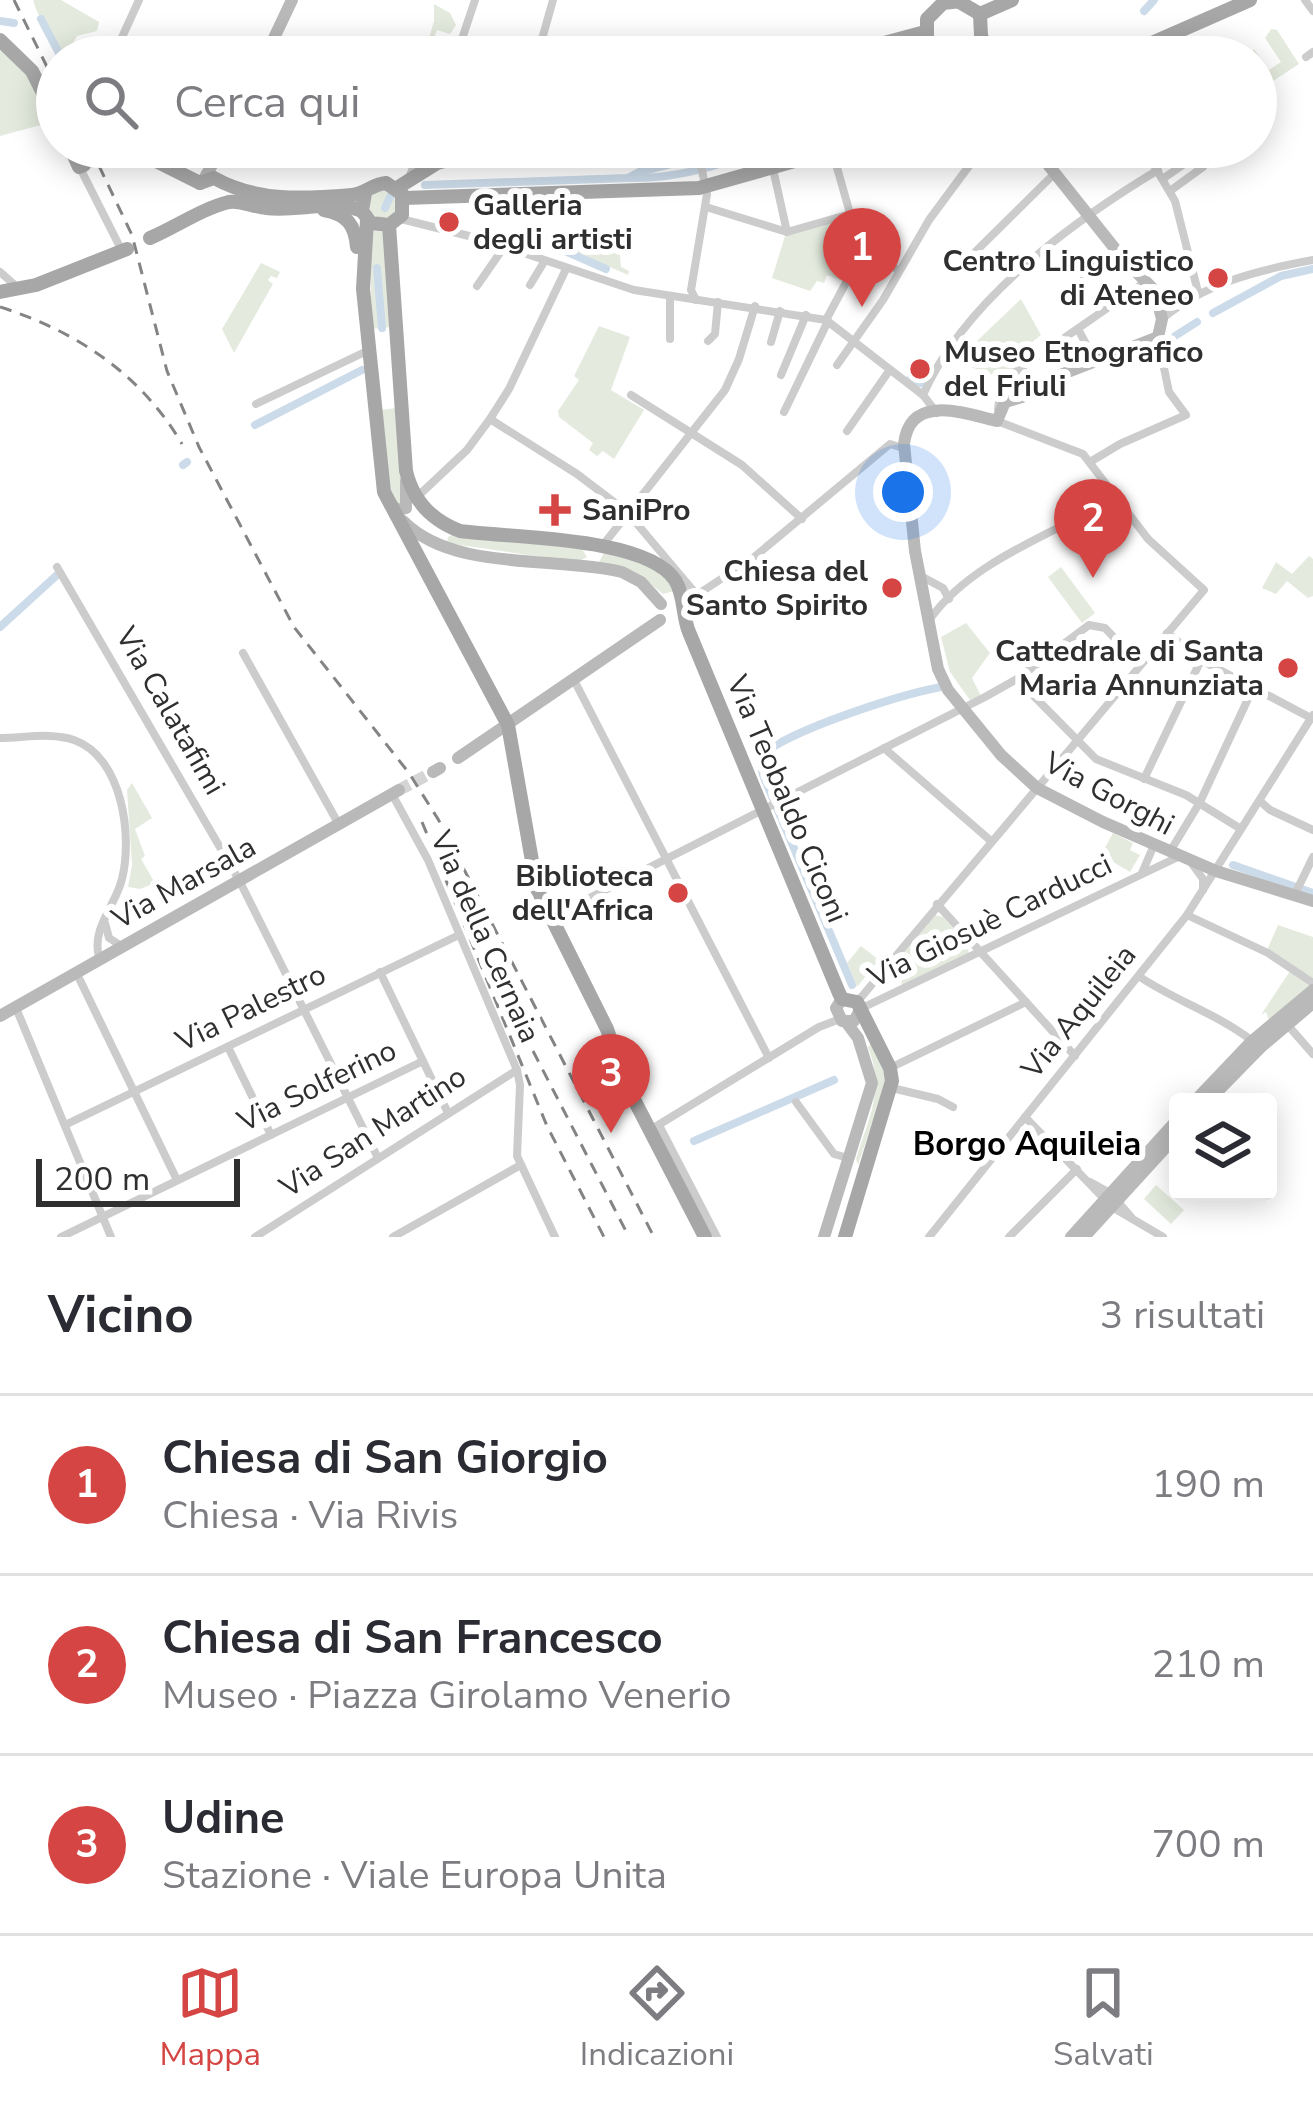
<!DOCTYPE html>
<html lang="it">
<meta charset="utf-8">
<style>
:root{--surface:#fff;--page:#f7f7f7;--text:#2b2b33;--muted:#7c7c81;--line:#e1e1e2;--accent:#d44543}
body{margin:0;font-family:"Nunito Sans",sans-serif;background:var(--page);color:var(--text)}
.controls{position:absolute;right:36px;bottom:36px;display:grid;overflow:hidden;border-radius:12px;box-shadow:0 6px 30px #0003}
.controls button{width:108px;height:108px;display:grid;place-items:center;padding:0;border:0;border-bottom:3px solid var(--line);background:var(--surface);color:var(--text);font:60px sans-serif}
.scale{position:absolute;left:36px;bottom:30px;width:204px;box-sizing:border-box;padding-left:12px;border:6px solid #2f2f2f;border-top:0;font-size:33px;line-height:42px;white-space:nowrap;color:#2f2f2f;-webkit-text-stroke:9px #fff;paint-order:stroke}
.you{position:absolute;left:903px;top:492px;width:42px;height:42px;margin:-30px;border:9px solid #fff;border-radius:50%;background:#1a73e8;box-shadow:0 0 0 18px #1a73e833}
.badge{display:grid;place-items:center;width:78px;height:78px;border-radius:50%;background:var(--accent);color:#fff;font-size:39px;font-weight:700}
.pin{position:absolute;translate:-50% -99px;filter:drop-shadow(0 3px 6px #0008)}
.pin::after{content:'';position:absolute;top:63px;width:42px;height:36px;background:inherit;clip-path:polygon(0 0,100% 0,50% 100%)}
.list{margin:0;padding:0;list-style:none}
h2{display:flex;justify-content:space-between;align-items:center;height:156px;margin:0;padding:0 48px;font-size:51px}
h2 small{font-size:39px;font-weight:400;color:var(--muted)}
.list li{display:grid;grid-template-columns:78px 1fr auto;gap:36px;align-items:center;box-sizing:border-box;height:180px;padding:0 48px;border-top:3px solid var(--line)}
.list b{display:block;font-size:45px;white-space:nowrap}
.list p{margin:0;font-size:39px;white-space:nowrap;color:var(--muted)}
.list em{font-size:39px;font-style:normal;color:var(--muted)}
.icon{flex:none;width:66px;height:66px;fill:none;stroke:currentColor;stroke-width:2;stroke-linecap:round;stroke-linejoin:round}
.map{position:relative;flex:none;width:1313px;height:1237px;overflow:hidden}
.search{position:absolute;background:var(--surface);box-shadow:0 6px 30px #0003;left:36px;right:36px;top:36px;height:132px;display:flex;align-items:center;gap:30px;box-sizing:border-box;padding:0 42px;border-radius:66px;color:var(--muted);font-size:45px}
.sheet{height:696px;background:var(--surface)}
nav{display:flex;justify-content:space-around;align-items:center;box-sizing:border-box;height:168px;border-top:3px solid var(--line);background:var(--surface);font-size:33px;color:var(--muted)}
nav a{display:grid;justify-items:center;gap:6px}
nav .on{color:var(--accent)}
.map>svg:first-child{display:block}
.green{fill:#e4ebde}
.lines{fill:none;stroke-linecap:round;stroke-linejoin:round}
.stream{stroke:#ccdbe9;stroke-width:3}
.canal{stroke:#ccdbe9;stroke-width:8}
.secondary-tunnel{stroke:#d5d5d5;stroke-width:12;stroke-dasharray:12 6;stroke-linecap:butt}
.street{stroke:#ccc;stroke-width:8}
.secondary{stroke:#b9b9b9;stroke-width:12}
.primary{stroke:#a7a7a7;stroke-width:14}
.rail{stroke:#848484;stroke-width:3;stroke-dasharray:12 9;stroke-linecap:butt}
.poi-dot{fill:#d44543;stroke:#fff;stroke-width:4.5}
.labels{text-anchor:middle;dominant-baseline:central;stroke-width:12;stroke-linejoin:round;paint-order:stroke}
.poi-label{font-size:30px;font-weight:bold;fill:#2f2f2f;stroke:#fff;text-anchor:end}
.street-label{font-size:30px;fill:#2f2f2f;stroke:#fff}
.neighbourhood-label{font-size:33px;font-weight:bold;fill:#000;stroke:#fff}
</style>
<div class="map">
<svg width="1313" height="1237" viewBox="0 0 1313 1237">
<rect width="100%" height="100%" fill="#fff"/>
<!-- green -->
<g class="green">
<path d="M33,0h28l38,22 -2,9 -20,5 -7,12 2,9h-9c-10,-19 -25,-38 -30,-57z"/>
<polygon points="434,4 450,13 456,25 450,34 437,30 433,41 436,43 428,57 424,56 434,21"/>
<polygon points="1271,29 1277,30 1299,64 1267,85 1262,78 1256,82 1256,57 1249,57 1254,49 1269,70 1281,62 1265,38"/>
<polygon points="0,49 29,76 52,122 0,136"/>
<circle cx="383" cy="204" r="14"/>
<polygon points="848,217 859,254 843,281 827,275 824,283 817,281 810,291 772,278 785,236"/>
<polygon points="369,229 383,232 390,327 372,329"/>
<polygon points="618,232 621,267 629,271 628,275 546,239 546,234"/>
<polygon points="261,263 280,272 277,278 271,276 268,280 273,284 234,353 222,329"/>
<polygon points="1021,299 1041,335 1008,361 1015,371 1002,378 962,364 977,341"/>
<polygon points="599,326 630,337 611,390 644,410 614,459 603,451 597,456 589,450 593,443 559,417 558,411 579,380 574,376"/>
<polygon points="396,408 405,503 398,506 391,495 380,410"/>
<polygon points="454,534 582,549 587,557 577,562 447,543 448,537"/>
<polygon points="604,553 627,556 670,578 674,591 663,594 642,577 599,562"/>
<polygon points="1309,556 1313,559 1313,596 1308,598 1287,581 1276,594 1262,588 1276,562 1292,574"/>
<polygon points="1061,567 1095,613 1082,623 1048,577"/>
<polygon points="966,623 990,653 972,678 981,696 970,700 950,672 941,637"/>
<polygon points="132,783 152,818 135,829 145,856 141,859 155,883 140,889 128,887 132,865 127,790"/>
<polygon points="1113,833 1133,843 1130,850 1140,855 1130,872 1101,855"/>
<polygon points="935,915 943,917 969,946 968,954 902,985 900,976 891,969"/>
<polygon points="1278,925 1313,937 1313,982 1267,950"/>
<polygon points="861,946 879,960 857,987 847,963"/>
<polygon points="1290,971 1311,985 1269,1020 1266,1012 1261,1015"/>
<path d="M872,1042l13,33v10l-27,80 -2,-6c13,-42 29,-69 12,-112z"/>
<polygon points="1156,1185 1184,1210 1171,1224 1144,1199"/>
</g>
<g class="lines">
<!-- stream -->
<polyline class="stream" points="723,163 765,150"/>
<!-- canal -->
<g class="canal">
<polyline points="1144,11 1154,0"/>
<polyline points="41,19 61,57"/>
<polyline points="0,21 14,23"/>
<polyline points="158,147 167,151"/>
<polyline points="762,147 765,150 781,147"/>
<polyline points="721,152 743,147"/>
<path d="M629,178c33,1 62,-5 94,-15l-1,-11"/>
<polyline points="425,185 628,178 639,172 703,156"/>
<polyline points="385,208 390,197"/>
<polyline points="516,237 521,237"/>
<polyline points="558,248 606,269"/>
<polyline points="377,268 382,328"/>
<polyline points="1213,313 1281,276 1313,269"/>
<polyline points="1175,336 1197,322"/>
<polyline points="909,380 924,384"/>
<polyline points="255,425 362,370"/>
<polyline points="183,465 187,462"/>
<polyline points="0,627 57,575"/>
<polyline points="1233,865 1313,893"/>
<path d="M852,985l-89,-210 -4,-18c30,-27 140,-62 182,-70"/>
<polyline points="694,1141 834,1080"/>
</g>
<!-- secondary-tunnel -->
<polyline class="secondary-tunnel" points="399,790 433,772"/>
<!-- street -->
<g class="street">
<polyline points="1305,0 1313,11"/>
<polyline points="113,57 139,0"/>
<polyline points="456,57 475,0"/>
<polyline points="537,57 553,0"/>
<polyline points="1306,57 1313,52"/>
<polyline points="429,147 427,157 436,163"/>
<polyline points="1143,147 1175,201 1198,292"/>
<polyline points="832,150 859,245 898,270"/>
<polyline points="80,168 122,251"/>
<polyline points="773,169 787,232"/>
<polyline points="409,178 421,147"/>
<polyline points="1164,178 1197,155 1203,167 1170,191"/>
<polyline points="706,207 787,232 850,214"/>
<polyline points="401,219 485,240 634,290 826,320 923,395 937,413"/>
<polyline points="962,265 1054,174"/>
<polyline points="0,272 17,287"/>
<polyline points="1084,279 1098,263"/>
<polyline points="530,285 544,262"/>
<polyline points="477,286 504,247"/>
<polyline points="670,297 670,339"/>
<polyline points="696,300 691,290 707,194 697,147"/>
<path d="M1162,319c43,-36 96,-49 151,-59"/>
<polyline points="826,320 864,249"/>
<polyline points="1078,329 1095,361"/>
<polyline points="708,341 715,334 718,302"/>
<polyline points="771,342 780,311"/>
<polyline points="837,365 883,300 929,220 983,147"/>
<polyline points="781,375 806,315"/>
<polyline points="631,395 742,465 802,519"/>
<path d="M923,395c41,-94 149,-173 235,-225"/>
<polyline points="256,404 367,351"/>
<polyline points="998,409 1002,381 1145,282"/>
<polyline points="784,412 828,321"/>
<polyline points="490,419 577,474 627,512 697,595"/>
<polyline points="847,431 889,371"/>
<polyline points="1090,462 1120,444 1186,415 1169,392 1158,339"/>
<polyline points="417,497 467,450 490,419 509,389 566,269"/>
<polyline points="603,545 725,390 739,359 755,306"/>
<polyline points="57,567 239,880 378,1158"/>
<polyline points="919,575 943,588 949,599"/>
<polyline points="683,604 753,558 890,444 903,448"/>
<path d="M930,619c33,-46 90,-72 140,-97"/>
<polyline points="1167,633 1201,660 1311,718"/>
<polyline points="243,653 338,823"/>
<polyline points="1017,679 1096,759 1186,795 1241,829"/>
<polyline points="574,680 769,1058"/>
<path d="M0,738c23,0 52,-6 74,2 48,17 59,95 48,139 -6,26 -31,49 -23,78"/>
<polyline points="884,748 991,841"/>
<polyline points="1144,779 1201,660"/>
<polyline points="392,794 428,860 517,1070 520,1085 517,1156 555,1237"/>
<polyline points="1260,801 1270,810 1313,830"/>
<polyline points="1171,850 1200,802 1254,686"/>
<polyline points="1190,861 1203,879 1203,890"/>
<polyline points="1142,873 1154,845"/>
<polyline points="1294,896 1313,857"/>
<polyline points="937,904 1075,1056"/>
<polyline points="1187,915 1268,953 1313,983"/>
<polyline points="552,917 985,697 1017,679 1089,625 1105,628 1139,664"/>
<polyline points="105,923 109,938 120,945"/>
<polyline points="76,972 177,1180"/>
<polyline points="380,972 448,1113"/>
<path d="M1140,977c36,24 77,37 111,63"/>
<polyline points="858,1001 1204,590 1148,539 1083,454 997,421"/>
<polyline points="16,1008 111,1237"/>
<polyline points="862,1008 1178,857"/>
<polyline points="1285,1022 1313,1054"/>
<polyline points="228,1047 271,1135"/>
<polyline points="890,1068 1026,1002"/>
<polyline points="892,1088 938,1099 953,1107"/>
<polyline points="796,1102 834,1154 848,1158"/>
<polyline points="1025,1117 1112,1207 1163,1237"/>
<polyline points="65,1125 459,935"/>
<polyline points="659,1125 717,1237"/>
<polyline points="650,1130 819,1027 840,1019"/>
<polyline points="1090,1182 1110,1193 1131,1217"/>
<polyline points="61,1237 423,1061"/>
<polyline points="255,1237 517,1070"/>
<polyline points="393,1237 519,1166"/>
<polyline points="929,1237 1187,915 1313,715"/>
<polyline points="1009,1237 1077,1169"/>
</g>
<!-- secondary -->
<g class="secondary">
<polyline points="265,57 292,0"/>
<polyline points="1034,147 1120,255 1155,291 1162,319 1158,337"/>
<polyline points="203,181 222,147"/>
<path d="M1158,337l-103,40 -33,20 -17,5 -8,19c-33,-8 -87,-28 -93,23l11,107 23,118 10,21 53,65 36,33 66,34 113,49 97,30"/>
<polyline points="390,505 399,510 406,508 406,481"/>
<path d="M403,521c50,51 152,35 219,51l19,10 20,22"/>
<polyline points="458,758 660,620"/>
<polyline points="433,772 440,768"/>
<polyline points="842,999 836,1008 842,1021 854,1021 860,1010"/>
<polyline points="0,1016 399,790"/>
<polyline points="1194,1102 1252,1041 1313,990"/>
<polyline points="1207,1102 1261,1047 1313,1003"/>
<polyline points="824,1237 872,1083 858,1038 846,1022"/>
<polyline points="1071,1237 1178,1119"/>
<polyline points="1084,1237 1178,1134"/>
</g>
<!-- primary -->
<g class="primary">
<polyline points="956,0 980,14 982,57"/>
<polyline points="980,14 1012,0"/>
<polyline points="0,40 32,71 57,121"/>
<polyline points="832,57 925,32"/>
<polyline points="942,57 927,42 927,19 943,3 961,1"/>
<polyline points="966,57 982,38"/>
<polyline points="1120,57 1250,0"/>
<polyline points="70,147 79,167 84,165"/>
<polyline points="107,153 130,148 200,183"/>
<path d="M200,183l14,-5c43,24 89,21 138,17 13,-1 20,-11 34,-12l16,11v21l-13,10 -18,-2 -9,-12 3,-18"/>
<polyline points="397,188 437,163 496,147"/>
<polyline points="404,198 699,188 844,147"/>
<path d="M324,210c23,4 31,15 33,37"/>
<polyline points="367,220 363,289 384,492 508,725 537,889 607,1029 627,1086 705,1237"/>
<path d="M389,225l17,246c7,30 25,49 54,60 50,7 186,5 215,49 10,16 7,35 14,52l150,361 3,6 15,3 33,66 2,13 -47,156"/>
<path d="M150,238c26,-11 51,-29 79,-36 11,-2 25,5 37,6 33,4 64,-9 96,3"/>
<polyline points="0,292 36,285 127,249"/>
</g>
<!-- rail -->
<g class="rail">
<polyline points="14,0 57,87"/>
<polyline points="90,147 132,235 167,371 199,447 294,627 409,773 438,819 654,1237"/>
<path d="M0,307c76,24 141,67 182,137"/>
<polyline points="422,822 547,1126 604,1237"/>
<polyline points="533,1051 629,1237"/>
</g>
</g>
<!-- markers -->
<g class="poi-dot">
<circle cx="449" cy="222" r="12"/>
<circle cx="1218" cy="278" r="12"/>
<circle cx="920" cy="369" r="12"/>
<path d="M549 492h12v12h12v12h-12v12h-12v-12h-12v-12h12z"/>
<circle cx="892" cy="588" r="12"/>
<circle cx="1288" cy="668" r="12"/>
<circle cx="678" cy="893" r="12"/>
</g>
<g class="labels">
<!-- poi labels -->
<g class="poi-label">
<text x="473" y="205" text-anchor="start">Galleria<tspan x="473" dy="34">degli artisti</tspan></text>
<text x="1194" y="261">Centro Linguistico<tspan x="1194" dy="34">di Ateneo</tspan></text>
<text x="944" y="352" text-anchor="start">Museo Etnografico<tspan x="944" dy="34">del Friuli</tspan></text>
<text x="582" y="510" text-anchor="start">SaniPro</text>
<text x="868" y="571">Chiesa del<tspan x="868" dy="34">Santo Spirito</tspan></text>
<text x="1264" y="651">Cattedrale di Santa<tspan x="1264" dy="34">Maria Annunziata</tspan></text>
<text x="654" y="876">Biblioteca<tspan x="654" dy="34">dell'Africa</tspan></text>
</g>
<!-- street labels -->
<g class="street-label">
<text transform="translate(170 711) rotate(60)">Via Calatafimi</text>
<text transform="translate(1109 794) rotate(28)">Via Gorghi</text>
<text transform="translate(787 799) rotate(67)">Via Teobaldo Ciconi</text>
<text transform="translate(184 883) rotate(-29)">Via Marsala</text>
<text transform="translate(990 921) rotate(-26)">Via Giosuè Carducci</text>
<text transform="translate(485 937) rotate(66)">Via della Cernaia</text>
<text transform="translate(251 1008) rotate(-26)">Via Palestro</text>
<text transform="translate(1079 1012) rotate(-51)">Via Aquileia</text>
<text transform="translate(317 1086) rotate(-26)">Via Solferino</text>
<text transform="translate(373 1132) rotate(-33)">Via San Martino</text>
</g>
<!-- neighbourhood labels -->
<g class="neighbourhood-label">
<text x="1027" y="1144">Borgo Aquileia</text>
</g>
</g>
</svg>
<div class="controls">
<button><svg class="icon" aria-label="layers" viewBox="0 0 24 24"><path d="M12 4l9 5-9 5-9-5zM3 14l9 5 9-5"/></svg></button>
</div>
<div class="scale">200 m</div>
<div class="you"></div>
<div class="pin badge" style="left:862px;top:307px">1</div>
<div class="pin badge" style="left:1093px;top:578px">2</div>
<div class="pin badge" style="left:611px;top:1133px">3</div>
<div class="search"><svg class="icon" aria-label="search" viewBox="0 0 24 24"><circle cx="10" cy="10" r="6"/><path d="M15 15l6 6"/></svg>Cerca qui</div>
</div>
<section class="sheet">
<h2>Vicino<small>3 risultati</small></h2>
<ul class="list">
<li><span class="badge">1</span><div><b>Chiesa di San Giorgio</b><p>Chiesa · Via Rivis</p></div><em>190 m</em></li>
<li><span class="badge">2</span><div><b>Chiesa di San Francesco</b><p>Museo · Piazza Girolamo Venerio</p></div><em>210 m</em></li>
<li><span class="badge">3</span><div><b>Udine</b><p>Stazione · Viale Europa Unita</p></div><em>700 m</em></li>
</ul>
</section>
<nav>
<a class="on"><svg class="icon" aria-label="map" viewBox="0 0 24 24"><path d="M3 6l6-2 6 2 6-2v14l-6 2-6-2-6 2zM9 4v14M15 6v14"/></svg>Mappa</a>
<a><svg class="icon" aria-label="directions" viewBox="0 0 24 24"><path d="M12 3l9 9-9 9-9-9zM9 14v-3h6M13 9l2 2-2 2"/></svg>Indicazioni</a>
<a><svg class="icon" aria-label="saved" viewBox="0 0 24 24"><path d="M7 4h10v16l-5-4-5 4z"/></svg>Salvati</a>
</nav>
